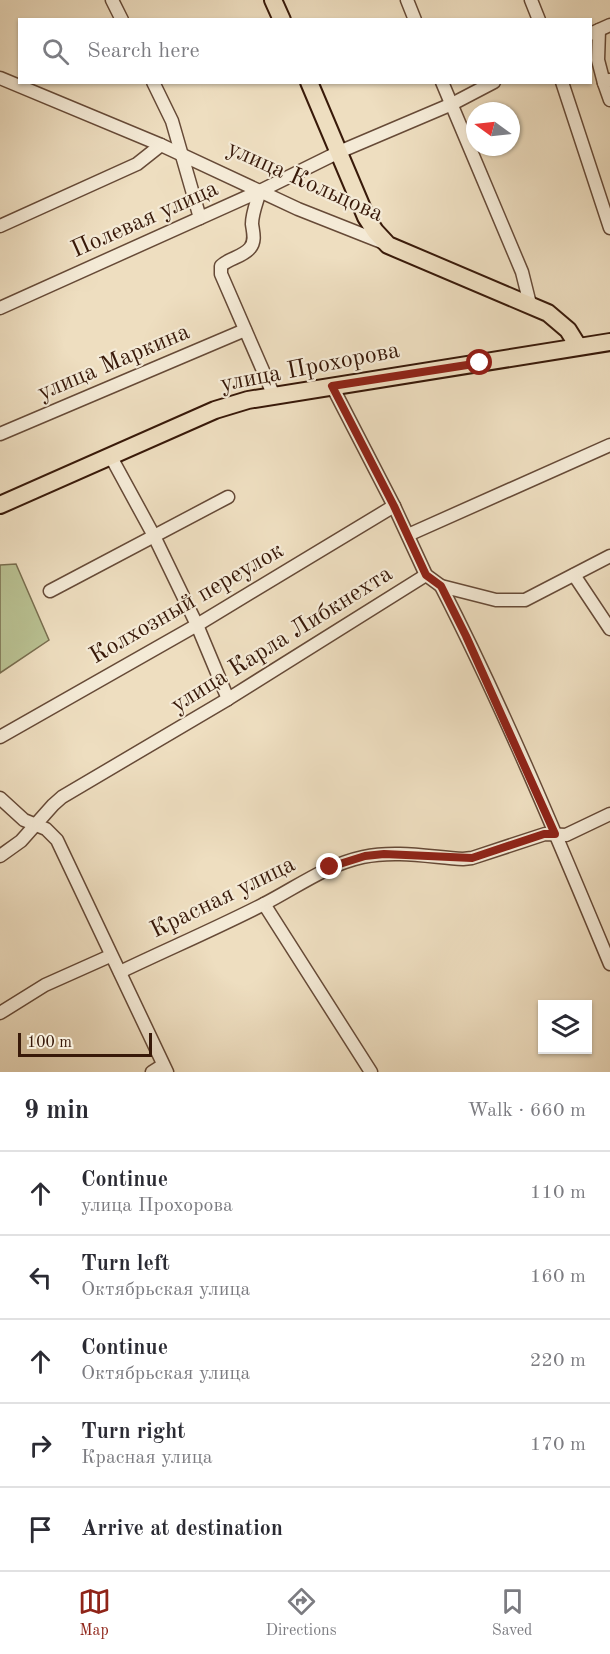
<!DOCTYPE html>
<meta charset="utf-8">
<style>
:root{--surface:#fff;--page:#f7f7f7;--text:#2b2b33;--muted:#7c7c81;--line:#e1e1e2;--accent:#8f2418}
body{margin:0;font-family:"Old Standard TT",serif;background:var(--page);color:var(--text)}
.controls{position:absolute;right:18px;bottom:18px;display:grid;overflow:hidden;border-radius:0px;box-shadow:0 2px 4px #0004}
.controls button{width:54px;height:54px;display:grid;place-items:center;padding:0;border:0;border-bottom:2px solid var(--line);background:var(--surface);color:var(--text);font:30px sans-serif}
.compass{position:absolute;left:466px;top:102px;width:54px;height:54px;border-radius:50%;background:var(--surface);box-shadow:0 2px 4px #0004;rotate:285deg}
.scale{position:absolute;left:18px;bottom:15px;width:134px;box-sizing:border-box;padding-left:6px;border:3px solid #381909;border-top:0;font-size:16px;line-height:21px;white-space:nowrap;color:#381909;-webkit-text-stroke:4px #f4ead6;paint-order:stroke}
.stop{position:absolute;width:18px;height:18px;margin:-14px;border:4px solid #8f2418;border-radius:50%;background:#fff}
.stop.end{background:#8f2418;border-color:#fff;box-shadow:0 2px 6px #0008}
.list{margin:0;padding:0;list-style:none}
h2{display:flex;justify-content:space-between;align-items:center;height:78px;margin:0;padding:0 24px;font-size:26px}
h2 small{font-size:20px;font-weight:400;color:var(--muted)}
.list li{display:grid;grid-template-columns:39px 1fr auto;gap:18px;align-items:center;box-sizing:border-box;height:84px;padding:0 24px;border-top:2px solid var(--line)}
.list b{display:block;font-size:22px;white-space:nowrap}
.list p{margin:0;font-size:20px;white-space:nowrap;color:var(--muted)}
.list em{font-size:20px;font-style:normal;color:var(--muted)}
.icon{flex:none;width:33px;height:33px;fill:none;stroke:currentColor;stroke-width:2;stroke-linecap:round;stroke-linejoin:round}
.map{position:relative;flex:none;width:610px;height:1072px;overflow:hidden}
.search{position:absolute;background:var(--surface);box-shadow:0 2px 4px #0004;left:18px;right:18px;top:18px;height:66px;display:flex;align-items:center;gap:15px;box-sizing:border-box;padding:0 21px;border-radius:0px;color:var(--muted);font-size:22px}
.sheet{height:498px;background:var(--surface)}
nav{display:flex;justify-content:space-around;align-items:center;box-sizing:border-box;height:84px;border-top:2px solid var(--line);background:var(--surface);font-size:16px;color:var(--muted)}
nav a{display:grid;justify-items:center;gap:3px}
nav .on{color:var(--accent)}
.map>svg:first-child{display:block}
.green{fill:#b9c192;stroke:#786d4e;stroke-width:1.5}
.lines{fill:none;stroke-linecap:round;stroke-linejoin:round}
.minor-casing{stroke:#664a37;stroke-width:15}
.major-casing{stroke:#381909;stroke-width:20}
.minor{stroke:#f4ead6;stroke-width:12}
.major{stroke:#eedec0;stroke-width:16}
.route{stroke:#8f2418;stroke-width:8}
.labels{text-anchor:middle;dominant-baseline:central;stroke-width:4.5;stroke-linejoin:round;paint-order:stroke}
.street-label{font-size:24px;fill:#381909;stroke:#f4ead6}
</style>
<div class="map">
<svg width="610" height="1072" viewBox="0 0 610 1072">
<rect width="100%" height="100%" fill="#eedec0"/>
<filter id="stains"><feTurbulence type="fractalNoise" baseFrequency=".00333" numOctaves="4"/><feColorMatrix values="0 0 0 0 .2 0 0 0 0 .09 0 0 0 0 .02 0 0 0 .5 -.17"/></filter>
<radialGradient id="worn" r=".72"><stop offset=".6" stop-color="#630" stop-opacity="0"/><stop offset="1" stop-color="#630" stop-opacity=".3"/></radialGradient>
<!-- green -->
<polygon class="green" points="16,564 49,640 0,673 0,565"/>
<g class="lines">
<defs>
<g id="minor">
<polyline points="112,0 122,20"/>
<polyline points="407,0 415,20"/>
<polyline points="531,0 539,20"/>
<polyline points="599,30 598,60 604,83"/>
<polyline points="590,34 610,25"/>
<polyline points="0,78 161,145 298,209 384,243"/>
<polyline points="609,80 604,83 610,100"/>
<polyline points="153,82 172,121 200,218"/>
<polyline points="442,82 522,272 530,304"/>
<polyline points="562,82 610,228"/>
<path d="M260,191c-3,11 -8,22 -8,33 1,8 4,17 -2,24 -7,9 -21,10 -29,18v8l53,122"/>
<polyline points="0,226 137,164 161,145"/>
<polyline points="0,308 260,191 339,152 452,104 494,82"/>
<polyline points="332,386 394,506 426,575 441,586 496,600 525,600 610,556"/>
<polyline points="0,434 245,330"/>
<polyline points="111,457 154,536 197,625 228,699"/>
<polyline points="408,535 610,445"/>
<polyline points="574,575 610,629"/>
<path d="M441,586c63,123 116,251 169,378"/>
<polyline points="50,591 228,497"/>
<polyline points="0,737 197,625 394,506"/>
<polyline points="0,798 24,820 46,829 57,840 167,1072"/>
<polyline points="0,856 21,841 53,805 62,797 228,699 426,575"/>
<polyline points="264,904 371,1072"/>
<path d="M120,972c48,-23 97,-44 144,-68 33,-17 62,-39 99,-47 33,-7 67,0 100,2l9,-1 73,-24 21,1 44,-21"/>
<polyline points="0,1013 45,985 110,956"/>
<polyline points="152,1072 163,1065"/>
</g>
<g id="major">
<polyline points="273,0 282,20"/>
<polyline points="309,82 366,217 375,231 388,245 548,313 568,330 578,346"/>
<polyline points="0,505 215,410 248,400 610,342"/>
</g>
</defs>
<!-- minor casing -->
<use href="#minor" class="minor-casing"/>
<!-- major casing -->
<use href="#major" class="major-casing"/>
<!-- minor -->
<use href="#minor" class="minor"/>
<!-- major -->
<use href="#major" class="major"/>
</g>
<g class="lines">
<!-- route -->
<polyline class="route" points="330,867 365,856 384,854 472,858 544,834 555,834 466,636 441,586 426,575 394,506 332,386 480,363"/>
</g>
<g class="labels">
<!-- street labels -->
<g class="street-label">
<text transform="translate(305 182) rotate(24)">улица Кольцова</text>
<text transform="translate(145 220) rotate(-24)">Полевая улица</text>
<text transform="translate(114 363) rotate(-23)">улица Маркина</text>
<text transform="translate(310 368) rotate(-11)">улица Прохорова</text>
<text transform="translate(187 604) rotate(-30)">Колхозный переулок</text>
<text transform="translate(282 640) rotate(-32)">улица Карла Либкнехта</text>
<text transform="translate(223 898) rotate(-26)">Красная улица</text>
</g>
</g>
<rect width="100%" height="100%" filter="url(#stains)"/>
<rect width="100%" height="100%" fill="url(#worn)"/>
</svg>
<div class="controls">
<button><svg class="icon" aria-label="layers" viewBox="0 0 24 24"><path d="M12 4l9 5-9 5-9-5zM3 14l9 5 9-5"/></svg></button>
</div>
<svg class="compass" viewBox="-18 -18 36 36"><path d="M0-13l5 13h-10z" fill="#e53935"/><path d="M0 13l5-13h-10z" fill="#7c7c81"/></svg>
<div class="scale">100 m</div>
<div class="stop" style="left:480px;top:363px"></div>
<div class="stop end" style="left:330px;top:867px"></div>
<div class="search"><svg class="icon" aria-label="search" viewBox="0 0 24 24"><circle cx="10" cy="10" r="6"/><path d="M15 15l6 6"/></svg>Search here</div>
</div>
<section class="sheet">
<h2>9 min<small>Walk · 660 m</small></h2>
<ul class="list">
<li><svg class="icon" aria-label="ahead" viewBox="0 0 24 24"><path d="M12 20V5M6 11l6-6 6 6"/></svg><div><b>Continue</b><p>улица Прохорова</p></div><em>110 m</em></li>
<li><svg class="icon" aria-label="left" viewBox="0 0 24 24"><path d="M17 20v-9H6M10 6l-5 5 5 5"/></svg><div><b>Turn left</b><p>Октябрьская улица</p></div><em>160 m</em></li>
<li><svg class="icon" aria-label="ahead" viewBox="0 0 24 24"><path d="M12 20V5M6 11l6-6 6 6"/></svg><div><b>Continue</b><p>Октябрьская улица</p></div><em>220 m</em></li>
<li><svg class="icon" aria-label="right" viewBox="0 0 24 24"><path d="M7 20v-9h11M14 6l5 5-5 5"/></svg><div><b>Turn right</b><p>Красная улица</p></div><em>170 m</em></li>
<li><svg class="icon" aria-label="arrive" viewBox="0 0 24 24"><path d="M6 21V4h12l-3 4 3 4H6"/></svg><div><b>Arrive at destination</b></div></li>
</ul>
</section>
<nav>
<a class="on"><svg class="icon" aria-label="map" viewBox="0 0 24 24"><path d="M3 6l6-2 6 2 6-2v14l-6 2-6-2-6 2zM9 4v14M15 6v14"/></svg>Map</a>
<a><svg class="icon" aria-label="directions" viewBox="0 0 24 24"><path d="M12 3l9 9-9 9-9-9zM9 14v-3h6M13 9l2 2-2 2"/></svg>Directions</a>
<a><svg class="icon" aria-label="saved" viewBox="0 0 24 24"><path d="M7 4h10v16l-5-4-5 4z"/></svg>Saved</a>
</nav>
